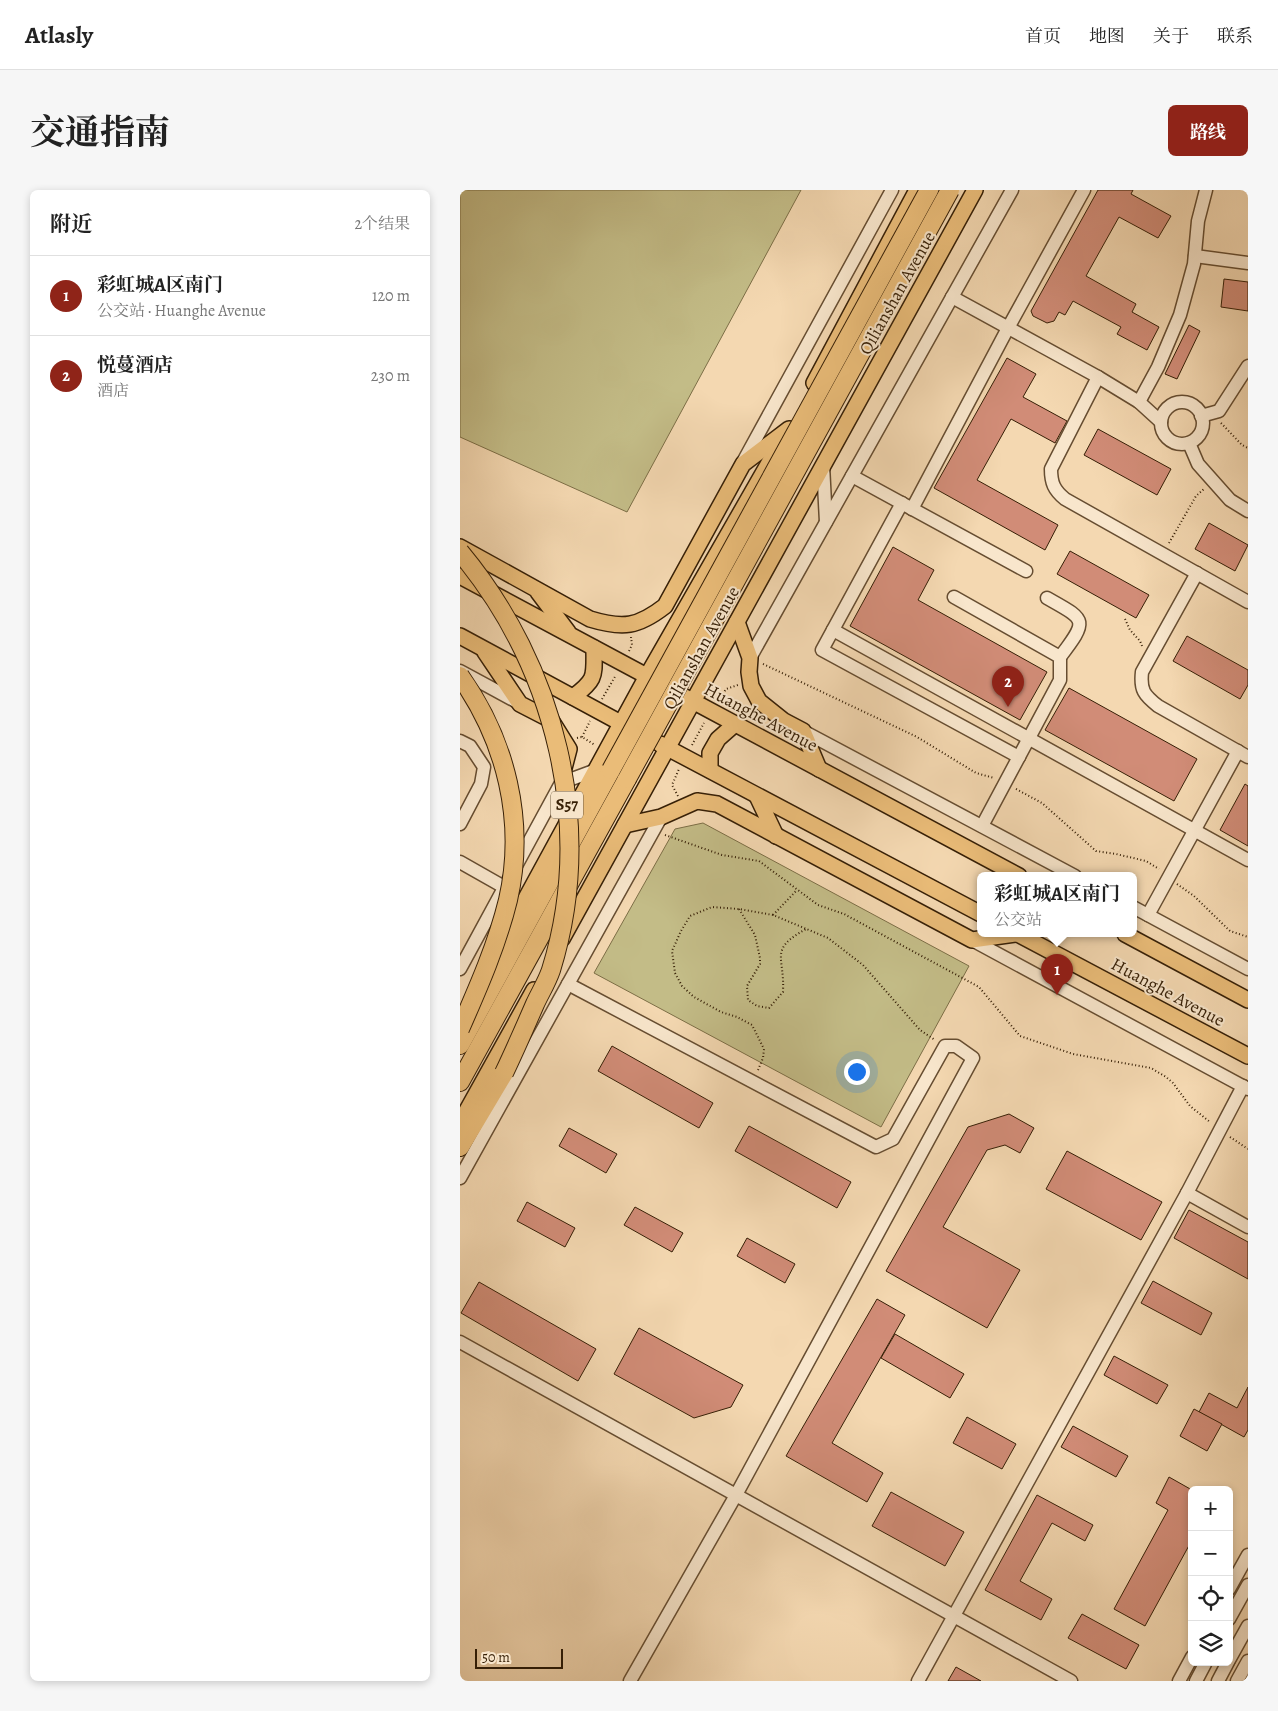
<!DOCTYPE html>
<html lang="zh">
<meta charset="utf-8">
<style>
:root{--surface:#fff;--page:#f6f6f6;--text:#222;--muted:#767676;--line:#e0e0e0;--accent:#8f2418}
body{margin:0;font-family:Alegreya,"Noto Serif SC",serif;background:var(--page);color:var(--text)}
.controls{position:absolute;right:15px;bottom:15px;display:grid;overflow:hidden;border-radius:8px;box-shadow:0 2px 8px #0003}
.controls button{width:45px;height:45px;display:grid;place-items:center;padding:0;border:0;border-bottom:1px solid var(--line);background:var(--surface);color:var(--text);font:25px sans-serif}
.scale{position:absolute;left:15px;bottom:12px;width:88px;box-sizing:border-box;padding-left:5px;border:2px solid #361f06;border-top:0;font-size:14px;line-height:18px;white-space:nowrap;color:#361f06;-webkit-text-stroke:4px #f8e6cc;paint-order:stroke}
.you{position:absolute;left:396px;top:881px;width:18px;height:18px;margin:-12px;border:4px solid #fff;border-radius:50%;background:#1a73e8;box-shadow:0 0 0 8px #1a73e833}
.badge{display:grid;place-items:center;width:32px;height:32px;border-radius:50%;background:var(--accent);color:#fff;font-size:16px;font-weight:700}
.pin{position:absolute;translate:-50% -41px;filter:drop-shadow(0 1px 2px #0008)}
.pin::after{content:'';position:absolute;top:26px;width:18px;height:15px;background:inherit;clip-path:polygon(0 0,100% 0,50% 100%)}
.popup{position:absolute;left:517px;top:682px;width:160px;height:65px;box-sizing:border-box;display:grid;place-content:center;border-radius:8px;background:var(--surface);filter:drop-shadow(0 1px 4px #0005);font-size:16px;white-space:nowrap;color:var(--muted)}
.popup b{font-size:19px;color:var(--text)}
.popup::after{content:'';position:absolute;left:50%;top:100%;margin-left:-10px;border:10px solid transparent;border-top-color:var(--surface)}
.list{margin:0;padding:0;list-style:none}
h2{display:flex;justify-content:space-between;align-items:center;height:65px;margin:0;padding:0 20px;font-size:21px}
h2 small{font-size:16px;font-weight:400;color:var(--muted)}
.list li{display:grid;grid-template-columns:32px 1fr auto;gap:15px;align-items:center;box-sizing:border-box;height:80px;padding:0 20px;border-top:1px solid var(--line)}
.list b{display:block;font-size:19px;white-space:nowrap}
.list p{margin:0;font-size:16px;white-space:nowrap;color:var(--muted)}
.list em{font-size:16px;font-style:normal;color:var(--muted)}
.icon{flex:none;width:28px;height:28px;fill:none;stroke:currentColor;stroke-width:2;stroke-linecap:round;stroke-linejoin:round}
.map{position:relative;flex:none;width:788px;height:1491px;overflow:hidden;border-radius:8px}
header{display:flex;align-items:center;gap:30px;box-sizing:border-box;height:70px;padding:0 25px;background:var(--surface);border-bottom:1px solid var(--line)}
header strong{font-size:24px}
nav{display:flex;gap:28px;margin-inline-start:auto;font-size:18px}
.intro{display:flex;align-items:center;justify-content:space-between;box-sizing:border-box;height:120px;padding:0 30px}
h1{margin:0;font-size:35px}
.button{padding:12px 22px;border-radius:8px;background:var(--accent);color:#fff;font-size:18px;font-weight:700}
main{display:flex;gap:30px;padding:0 30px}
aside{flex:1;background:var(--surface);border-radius:8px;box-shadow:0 2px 8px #0003}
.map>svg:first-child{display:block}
.green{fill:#c3bc87;stroke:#7c6e46}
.building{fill:#d18c77;stroke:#361f06}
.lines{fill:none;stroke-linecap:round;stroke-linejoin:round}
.minor-casing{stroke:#664d31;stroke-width:15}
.major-casing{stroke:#361f06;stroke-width:18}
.highway-casing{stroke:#361f06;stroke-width:20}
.path{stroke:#361f06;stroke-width:2;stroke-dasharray:1 2.5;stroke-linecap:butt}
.minor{stroke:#f8e6cc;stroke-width:12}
.major{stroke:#eabc78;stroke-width:15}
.highway{stroke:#eabc78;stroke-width:18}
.highway-bridge-casing{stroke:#361f06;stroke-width:20;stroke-linecap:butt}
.highway-bridge{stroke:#eabc78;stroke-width:18}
.labels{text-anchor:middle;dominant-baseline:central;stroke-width:4;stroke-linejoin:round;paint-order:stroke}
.shield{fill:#f8e6cc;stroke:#705b41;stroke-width:1}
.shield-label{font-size:16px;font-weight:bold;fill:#361f06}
.street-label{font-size:18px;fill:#361f06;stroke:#f8e6cc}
</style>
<header>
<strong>Atlasly</strong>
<nav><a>首页</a><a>地图</a><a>关于</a><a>联系</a></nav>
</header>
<div class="intro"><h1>交通指南</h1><a class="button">路线</a></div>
<main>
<aside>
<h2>附近<small>2个结果</small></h2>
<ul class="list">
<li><span class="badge">1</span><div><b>彩虹城A区南门</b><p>公交站 · Huanghe Avenue</p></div><em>120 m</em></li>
<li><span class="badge">2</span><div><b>悦蔓酒店</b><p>酒店</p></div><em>230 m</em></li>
</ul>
</aside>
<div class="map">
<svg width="788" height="1491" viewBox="0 0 788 1491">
<rect width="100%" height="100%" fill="#f4d8b1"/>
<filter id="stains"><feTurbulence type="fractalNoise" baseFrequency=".004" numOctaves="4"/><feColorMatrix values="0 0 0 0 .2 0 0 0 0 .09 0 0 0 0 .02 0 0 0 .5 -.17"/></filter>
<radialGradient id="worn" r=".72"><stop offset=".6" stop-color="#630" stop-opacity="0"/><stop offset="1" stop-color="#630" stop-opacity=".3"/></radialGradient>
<!-- green -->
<g class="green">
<polygon points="0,0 341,0 167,322 0,247"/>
<polygon points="243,633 509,776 421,937 134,783 215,639"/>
</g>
<!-- building -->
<g class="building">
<polygon points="638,0 673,0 671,4 711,26 698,48 659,27 626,86 676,114 672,122 699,137 687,160 657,144 661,137 613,111 605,125 599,122 594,131 587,133 573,126 571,121"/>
<polygon points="764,89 788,92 788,121 761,117"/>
<polygon points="729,135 740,141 717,189 705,184"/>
<polygon points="547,168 576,184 563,207 607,231 595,253 551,229 517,290 598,335 585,360 474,298"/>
<polygon points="638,239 711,279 697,305 624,265"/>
<polygon points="749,333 788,355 775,381 735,359"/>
<polygon points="433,357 474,380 458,410 587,482 560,530 390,436"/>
<polygon points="610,361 689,405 676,428 597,384"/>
<polygon points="727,446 788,480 788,495 780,509 713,471"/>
<polygon points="609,498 737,569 714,611 585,540"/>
<polygon points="785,594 788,596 788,656 760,640"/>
<polygon points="152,856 253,913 239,938 138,881"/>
<polygon points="549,924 574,938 560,963 545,955 527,960 483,1037 560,1080 527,1138 426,1081 508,937"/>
<polygon points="289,936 391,992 377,1018 275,961"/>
<polygon points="109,938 157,964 146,983 99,956"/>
<polygon points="607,961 702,1012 681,1050 586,999"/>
<polygon points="67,1012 115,1038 105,1057 57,1031"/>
<polygon points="175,1017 223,1043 212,1062 164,1035"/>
<polygon points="729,1020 788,1052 788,1089 714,1048"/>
<polygon points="287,1048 335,1074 325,1093 277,1066"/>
<polygon points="693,1091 752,1123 741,1145 681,1113"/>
<polygon points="19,1092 136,1159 118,1191 1,1123"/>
<polygon points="417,1109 445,1125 372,1253 423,1283 407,1312 326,1266"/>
<polygon points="179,1138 283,1195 271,1217 234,1228 154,1184"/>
<polygon points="435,1144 504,1184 490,1208 421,1168"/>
<polygon points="654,1166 708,1195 697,1214 644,1185"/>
<polygon points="788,1197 788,1240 784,1247 739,1222 749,1203 777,1218"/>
<polygon points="734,1219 762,1234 747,1261 720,1246"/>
<polygon points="507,1227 556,1254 542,1279 493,1253"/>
<polygon points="613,1236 668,1266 656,1287 601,1257"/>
<polygon points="709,1287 732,1300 732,1350 685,1436 654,1419 708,1320 696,1313"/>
<polygon points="431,1302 504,1342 485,1376 412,1336"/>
<polygon points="577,1305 633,1335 625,1351 592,1333 560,1391 592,1409 581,1430 525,1400"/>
<polygon points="622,1424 679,1455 666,1479 608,1448"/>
<polygon points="496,1477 521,1491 488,1491"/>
</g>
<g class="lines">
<defs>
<g id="minor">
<polyline points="735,66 788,73"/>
<polyline points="492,107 638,187"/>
<polyline points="679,212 698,177 720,125 734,74 738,31 746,0"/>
<circle cx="722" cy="233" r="21"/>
<polyline points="741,226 759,221 788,176"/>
<path d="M701,232l-22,-20 -41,-25 -47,92c0,14 3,21 14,30l183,103"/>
<polyline points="729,253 738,274 770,310 788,321"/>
<polyline points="283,272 432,0"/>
<polyline points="363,275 366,332"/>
<polyline points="392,286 566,381"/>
<polyline points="442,313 362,460 559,567"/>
<polyline points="452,319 548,138 624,0"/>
<path d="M737,383l-55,99c-2,18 2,23 16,34l90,51"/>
<polyline points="494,407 600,467 600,490 522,636"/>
<path d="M587,408c39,22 42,21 13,59"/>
<polyline points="373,440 788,670"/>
<polyline points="290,468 552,0"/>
<polyline points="0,481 59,513"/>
<polyline points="343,541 615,686"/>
<polyline points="0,551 10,556 24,577 21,594 0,634"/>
<polyline points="0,672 44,697"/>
<polyline points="673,717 788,779"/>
<polyline points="688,725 778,561"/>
<polyline points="512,750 788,899"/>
<polyline points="0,779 101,593 136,580"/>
<polyline points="108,794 416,957 433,949 485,856 496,856 513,868 276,1305 170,1491"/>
<polyline points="0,988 201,627"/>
<polyline points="727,1003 788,1037"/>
<polyline points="0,1152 611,1491"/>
<polyline points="769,1399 788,1365"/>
<polyline points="769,1429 788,1395"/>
<polyline points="769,1470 788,1436"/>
<polyline points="458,1491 727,1003 783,896"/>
<polyline points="719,1491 732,1467"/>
<polyline points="736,1491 746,1472"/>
<polyline points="758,1491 768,1472"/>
<polyline points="777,1491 788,1471"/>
</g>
<g id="major">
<polyline points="354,193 457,0"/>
<path d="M0,357l130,72c33,10 48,8 75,-13l78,-142 46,-35"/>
<polyline points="0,386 196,491"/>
<polyline points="78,402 108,442"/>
<polyline points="277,432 290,468 289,482 291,496 299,511 324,531 343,541 359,579"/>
<polyline points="0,446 170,538"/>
<polyline points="25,462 60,514 91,530 109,559 103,582"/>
<path d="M113,507c24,-18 21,-21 21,-49"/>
<polyline points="225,507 559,686"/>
<polyline points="200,554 521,724"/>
<polyline points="250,580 250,563 258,549 275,534"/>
<polyline points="297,606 316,646"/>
<polyline points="165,635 201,627 237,611 257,614 512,750 555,744"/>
<polyline points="558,744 788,866"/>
<polyline points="665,744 788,810"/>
<polyline points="102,749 515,0"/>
<polyline points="40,756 187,486 321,252"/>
<polyline points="0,933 74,800"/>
</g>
<g id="highway">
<polyline points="0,855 151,580"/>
<polyline points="0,892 167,589"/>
<polyline points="0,957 44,883"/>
</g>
</defs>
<!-- minor casing -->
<use href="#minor" class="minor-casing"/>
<!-- major casing -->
<use href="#major" class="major-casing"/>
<!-- highway casing -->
<use href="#highway" class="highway-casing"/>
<!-- path -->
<g class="path">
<polyline points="761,233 782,255 788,258"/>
<polyline points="709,353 736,306 744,299"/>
<polyline points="665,429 670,440 680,451 682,456"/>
<polyline points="169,461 172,455 171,447"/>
<polyline points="303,474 457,547 516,583 534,588"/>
<polyline points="142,509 156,485"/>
<polyline points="259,510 266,499 278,495"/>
<polyline points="122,547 130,531"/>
<polyline points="117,548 122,547 135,555"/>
<polyline points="232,555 244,533"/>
<polyline points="556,599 582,613 636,661 656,664 686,671 699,679"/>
<polyline points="218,606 212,595 219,579"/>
<polyline points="205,645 262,665 299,671 358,715 384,724 519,797 560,846 613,864 691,878 706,887 713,893 730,916 750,932"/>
<polyline points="717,694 734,706 770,741 788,747"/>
<path d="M279,719l16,26 5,23v6l-13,22 1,14 9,6 12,2 14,-16c2,-36 -15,-42 23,-63"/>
<polyline points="313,725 337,700"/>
<polyline points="298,880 303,868 304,859 292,835 277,827 261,822 234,807 222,796 215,783 212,761 221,741 230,726 252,717 279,719 313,725 368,748 403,775 460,840 475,850"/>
<polyline points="770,947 788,959"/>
</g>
<!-- minor -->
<use href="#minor" class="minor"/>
<!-- major -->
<use href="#major" class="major"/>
<!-- highway -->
<use href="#highway" class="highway"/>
<defs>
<g id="highway-bridge">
<path d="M0,362c95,114 136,273 91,418 -4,12 -11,23 -16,34 -10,23 -20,46 -31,69"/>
<path d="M0,486c46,65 66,145 48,224 -11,45 -30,88 -48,129"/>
<polyline points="151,580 469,0"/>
<polyline points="167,589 490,0"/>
</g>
</defs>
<!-- highway-bridge casing -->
<use href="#highway-bridge" class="highway-bridge-casing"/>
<!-- highway-bridge -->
<use href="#highway-bridge" class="highway-bridge"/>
</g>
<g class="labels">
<!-- shield labels -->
<rect class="shield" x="91" y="601.5" width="32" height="27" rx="4"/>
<g class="shield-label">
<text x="107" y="615">S57</text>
</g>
<!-- street labels -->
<g class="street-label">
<text transform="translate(437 103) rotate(-61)">Qilianshan Avenue</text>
<text transform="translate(241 458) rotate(-61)">Qilianshan Avenue</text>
<text transform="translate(301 527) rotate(28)">Huanghe Avenue</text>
<text transform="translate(708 802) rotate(28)">Huanghe Avenue</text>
</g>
</g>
<rect width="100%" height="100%" filter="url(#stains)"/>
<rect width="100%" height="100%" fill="url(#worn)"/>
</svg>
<div class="controls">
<button>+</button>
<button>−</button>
<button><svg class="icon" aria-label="locate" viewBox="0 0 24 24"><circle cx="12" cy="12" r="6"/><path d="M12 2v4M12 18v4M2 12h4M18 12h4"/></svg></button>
<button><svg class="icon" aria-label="layers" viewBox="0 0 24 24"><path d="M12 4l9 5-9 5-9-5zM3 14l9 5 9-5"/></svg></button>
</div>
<div class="scale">50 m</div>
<div class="you"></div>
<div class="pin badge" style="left:597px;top:805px">1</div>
<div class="popup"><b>彩虹城A区南门</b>公交站</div>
<div class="pin badge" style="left:548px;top:517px">2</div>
</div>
</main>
